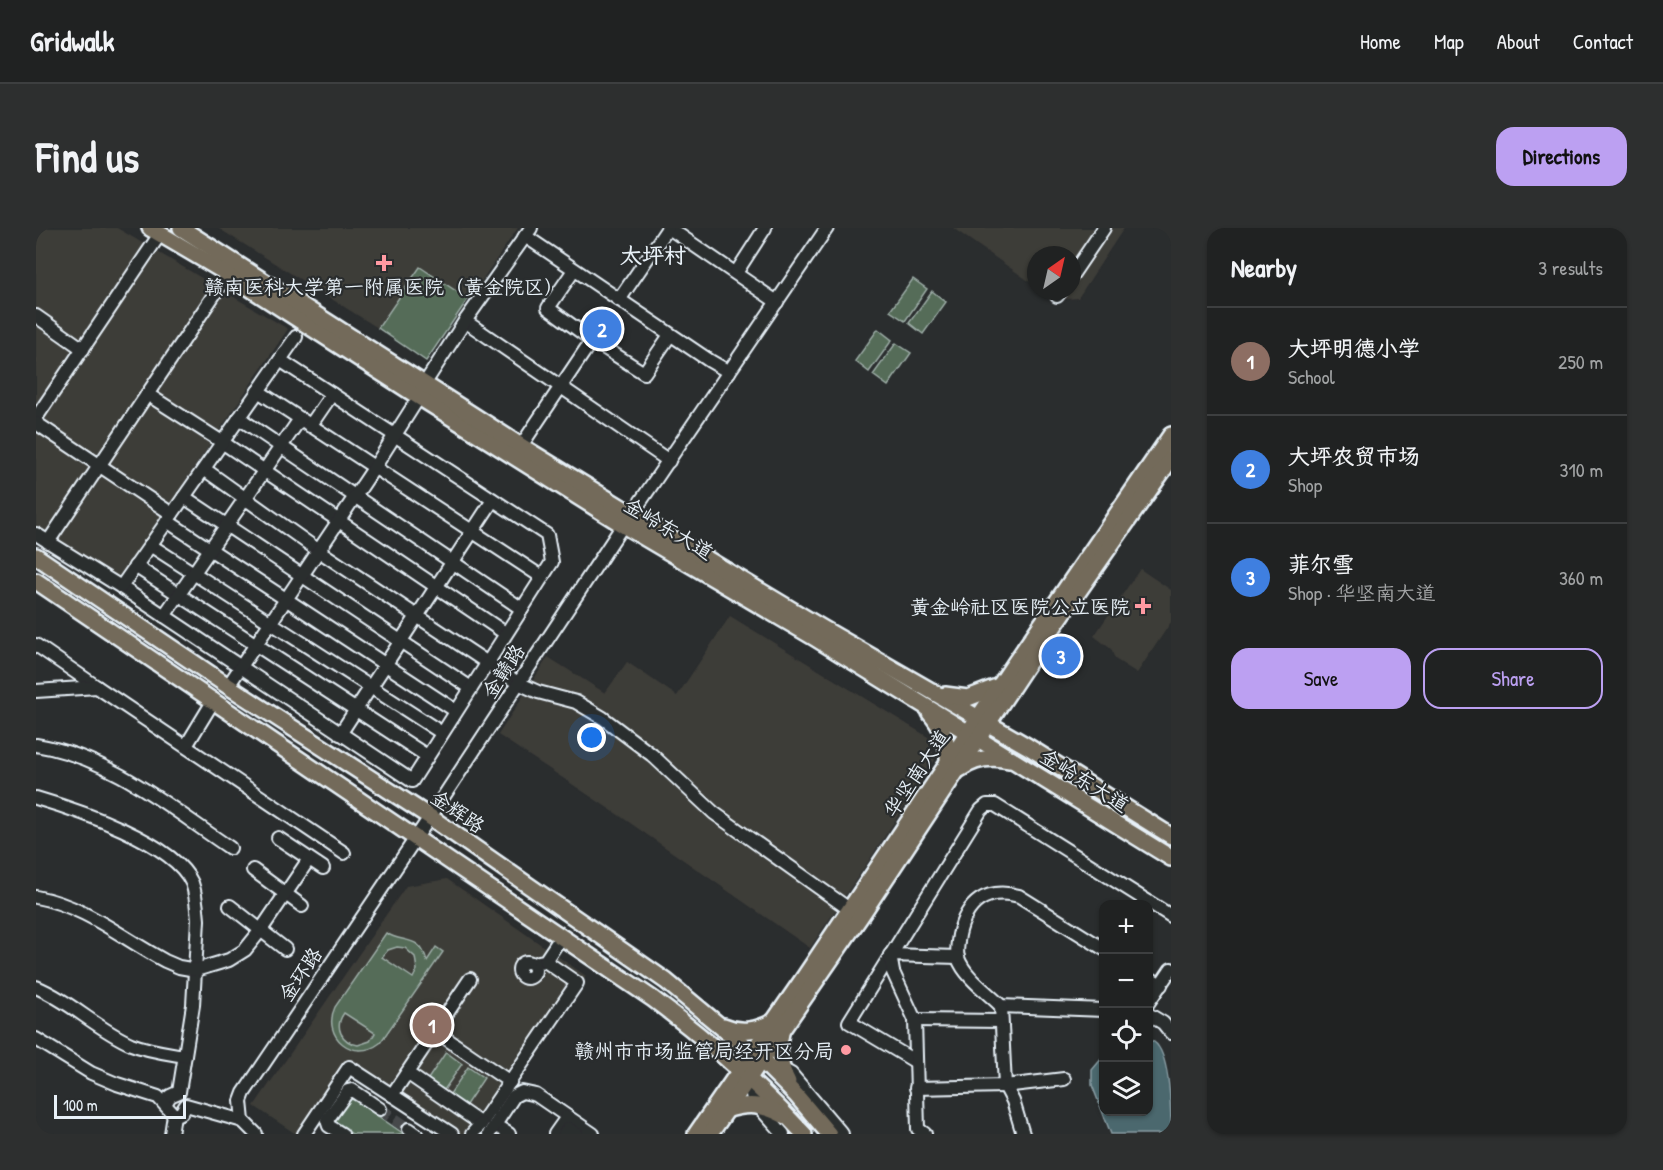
<!DOCTYPE html>
<meta charset="utf-8">
<style>
:root{--surface:#202222;--page:#2d2f2f;--text:#f1f3f6;--muted:#a2a4a5;--line:#3d3f40;--accent:#bca0f2}
body{margin:0;font-family:"Patrick Hand","LXGW WenKai TC",sans-serif;background:var(--page);color:var(--text)}
.controls{position:absolute;right:18px;bottom:18px;display:grid;overflow:hidden;border-radius:12px;box-shadow:0 2px 4px #0004}
.controls button{width:54px;height:54px;display:grid;place-items:center;padding:0;border:0;border-bottom:2px solid var(--line);background:var(--surface);color:var(--text);font:30px sans-serif}
.compass{position:absolute;left:991px;top:18px;width:54px;height:54px;border-radius:50%;background:var(--surface);box-shadow:0 2px 4px #0004;rotate:34deg}
.scale{position:absolute;left:18px;bottom:15px;width:132px;box-sizing:border-box;padding-left:6px;border:3px solid #e8f1f8;border-top:0;font-size:16px;line-height:21px;white-space:nowrap;color:#e8f1f8;-webkit-text-stroke:4px #2a2d2e;paint-order:stroke}
.you{position:absolute;left:556px;top:510px;width:21px;height:21px;margin:-15px;border:4px solid #fff;border-radius:50%;background:#1a73e8;box-shadow:0 0 0 9px #1a73e833}
.badge{display:grid;place-items:center;width:39px;height:39px;border-radius:50%;background:var(--accent);color:#fff;font-size:20px;font-weight:700}
.pin{position:absolute;translate:-50% -50%;border:3px solid #fff;box-shadow:0 2px 6px #0006}
.list{margin:0;padding:0;list-style:none}
h2{display:flex;justify-content:space-between;align-items:center;height:78px;margin:0;padding:0 24px;font-size:26px}
h2 small{font-size:20px;font-weight:400;color:var(--muted)}
.list li{display:grid;grid-template-columns:39px 1fr auto;gap:18px;align-items:center;box-sizing:border-box;height:108px;padding:0 24px;border-top:2px solid var(--line)}
.list b{display:block;font-size:22px;white-space:nowrap}
.list p{margin:0;font-size:20px;white-space:nowrap;color:var(--muted)}
.list em{font-size:20px;font-style:normal;color:var(--muted)}
.actions{display:flex;gap:12px;padding:18px 24px}
.actions a{flex:1;padding:14px 0;border:2px solid var(--accent);border-radius:18px;text-align:center;font-size:21px;color:var(--accent)}
.actions .main{background:var(--accent);color:#111}
.icon{flex:none;width:33px;height:33px;fill:none;stroke:currentColor;stroke-width:2;stroke-linecap:round;stroke-linejoin:round}
.map{position:relative;flex:none;width:1135px;height:906px;overflow:hidden;border-radius:18px}
header{display:flex;align-items:center;gap:36px;box-sizing:border-box;height:84px;padding:0 30px;background:var(--surface);border-bottom:2px solid var(--line)}
header strong{font-size:28px}
nav{display:flex;gap:33px;margin-inline-start:auto;font-size:21px}
.intro{display:flex;align-items:center;justify-content:space-between;box-sizing:border-box;height:144px;padding:0 36px}
h1{margin:0;font-size:42px}
.button{padding:15px 27px;border-radius:18px;background:var(--accent);color:#111;font-size:21px;font-weight:700}
main{display:flex;gap:36px;padding:0 36px}
aside{flex:1;background:var(--surface);border-radius:18px;box-shadow:0 2px 4px #0004}
.map>svg:first-child{display:block}
.built{fill:#3d3c38}
.green{fill:#556c59;stroke:#9eaea8;stroke-width:1.5;fill-rule:evenodd}
.water{fill:#4b676e;stroke:#8a9ea5;stroke-width:1.5}
.lines{fill:none;stroke-linecap:round;stroke-linejoin:round}
.minor-tunnel{stroke:#464a4c;stroke-width:12;stroke-dasharray:12 6;stroke-linecap:butt}
.minor-casing{stroke:#e8f1f8;stroke-width:16}
.major-casing{stroke:#e8f1f8;stroke-width:20}
.minor{stroke:#2a2d2e;stroke-width:12}
.major{stroke:#736b5a;stroke-width:15}
.poi-dot{fill:#ff9aa2;stroke:#2a2d2e;stroke-width:2}
.labels{text-anchor:middle;dominant-baseline:central;stroke-width:4.5;stroke-linejoin:round;paint-order:stroke}
.poi-label{font-size:20px;fill:#e8f1f8;stroke:#2a2d2e;text-anchor:end}
.street-label{font-size:20px;fill:#e8f1f8;stroke:#2a2d2e}
.quarter-label{font-size:22px;font-weight:bold;fill:#e8f1f8;stroke:#2a2d2e}
</style>
<header>
<strong>Gridwalk</strong>
<nav><a>Home</a><a>Map</a><a>About</a><a>Contact</a></nav>
</header>
<div class="intro"><h1>Find us</h1><a class="button">Directions</a></div>
<main>
<div class="map">
<svg width="1135" height="906" viewBox="0 0 1135 906">
<rect width="100%" height="100%" fill="#2a2d2e"/>
<filter id="ink" filterUnits="userSpaceOnUse"><feTurbulence type="fractalNoise" baseFrequency=".0167" numOctaves="2"/><feDisplacementMap in="SourceGraphic" scale="12" xChannelSelector="R" yChannelSelector="G"/><feConvolveMatrix kernelMatrix="1 2 1 2 8 2 1 2 1" color-interpolation-filters="sRGB"/></filter>
<g filter="url(#ink)">
<!-- built -->
<g class="built">
<polygon points="0,0 81,0 252,101 77,360 0,308"/>
<polygon points="182,0 482,0 390,133 342,100"/>
<polygon points="917,0 1088,0 1042,70 1019,72 1007,63 1036,63 1036,27 1000,27 1000,58"/>
<polygon points="1104,341 1135,362 1135,394 1101,445 1079,431 1075,421 1058,408"/>
<polygon points="694,388 892,509 899,532 832,634 774,720 587,590 462,507 512,429 569,465 591,434 641,468"/>
<polygon points="411,651 550,748 450,902 447,906 404,906 316,846 273,906 260,906 218,878 370,658"/>
</g>
<!-- green -->
<g class="green">
<polygon points="384,39 432,71 390,133 342,100"/>
<polygon points="877,51 891,61 869,93 854,83"/>
<polygon points="896,63 910,74 887,106 873,95"/>
<polygon points="842,101 856,112 833,144 819,133"/>
<polygon points="860,115 875,125 852,158 837,147"/>
<path d="M350,705c17,11 34,1 41,28l9,-14 7,5 -63,91c-26,20 -59,-6 -45,-36zM361,719l8,1 10,9 2,13 -4,8 -31,-21 6,-7zM308,785l31,20 -5,8 -12,4c-17,-3 -24,-18 -14,-32z"/>
<polygon points="410,824 426,836 406,865 390,854"/>
<polygon points="432,839 448,850 428,880 412,869"/>
<polygon points="315,871 320,873 368,906 316,906 295,893 309,873"/>
</g>
<!-- water -->
<path class="water" d="M1113,812c22,3 22,72 22,94h-60l-19,-49v-15l11,-13 1,55h44z"/>
<g class="lines">
<!-- minor-tunnel -->
<polyline class="minor-tunnel" points="344,881 373,901"/>
<defs>
<g id="minor">
<polyline points="633,0 741,74"/>
<polyline points="489,8 674,133 693,144"/>
<polyline points="538,42 512,80 556,112 608,145 634,107"/>
<polyline points="700,45 729,0"/>
<polyline points="1036,47 1068,0"/>
<polyline points="1021,68 1025,63"/>
<polyline points="583,72 632,0"/>
<polyline points="0,88 47,121"/>
<polyline points="429,93 633,233"/>
<polyline points="389,155 429,93 495,0"/>
<polyline points="222,163 506,349"/>
<polyline points="111,166 186,214 469,405"/>
<polyline points="0,190 124,6"/>
<polyline points="203,190 486,381"/>
<polyline points="0,195 136,286"/>
<polyline points="274,198 296,166"/>
<polyline points="485,218 556,112"/>
<polyline points="168,241 283,323 482,455 502,464 540,474 567,490 616,527 678,585 820,686"/>
<polyline points="148,269 435,460"/>
<polyline points="596,286 791,0"/>
<polyline points="131,293 420,483"/>
<polyline points="0,306 85,359 376,553 516,334 511,307 244,132"/>
<polyline points="12,314 192,46"/>
<polyline points="114,317 406,505"/>
<polyline points="99,338 391,528"/>
<polyline points="85,359 260,109"/>
<polyline points="128,388 264,191"/>
<polyline points="0,417 61,459"/>
<polyline points="192,458 338,240 383,169"/>
<polyline points="0,463 61,459 308,625"/>
<polyline points="304,506 457,272"/>
<path d="M0,517c75,12 133,62 194,103"/>
<polyline points="150,518 178,472"/>
<path d="M0,570c41,12 138,44 156,85 4,11 5,25 6,37l-5,85 -14,87 -9,4 -5,8"/>
<polyline points="242,610 287,640"/>
<polyline points="217,642 266,678"/>
<path d="M0,669c49,9 86,41 129,64l14,6 17,3 33,-10 16,-10 16,-20 48,-71"/>
<polyline points="194,678 249,721"/>
<path d="M1068,721l-85,-53c-33,-9 -53,7 -60,39 -1,6 -3,17 -1,23 7,19 29,34 43,48l103,4"/>
<circle cx="491" cy="742" r="8"/>
<polyline points="503,734 509,733 525,709"/>
<polyline points="1112,749 1125,757"/>
<path d="M0,759c34,14 61,42 95,57 18,7 36,9 54,12"/>
<polyline points="1112,775 1135,741"/>
<polyline points="965,778 969,858 977,873 987,906"/>
<polyline points="1112,786 1127,795 1135,805"/>
<polyline points="879,792 965,793"/>
<polyline points="399,803 474,854"/>
<polyline points="0,811 55,845 81,856 122,869 138,887"/>
<polyline points="880,834 813,794 945,582 951,577 959,577 1135,688"/>
<polyline points="746,841 755,846 806,906"/>
<polyline points="371,845 445,896 541,755 509,733"/>
<polyline points="713,849 717,872 747,906"/>
<polyline points="880,860 969,858 1028,851"/>
<polyline points="356,867 434,751"/>
<polyline points="138,887 145,885 150,877 207,893"/>
<polyline points="459,897 473,906"/>
<polyline points="373,901 380,906"/>
<polyline points="135,906 138,887"/>
<polyline points="220,906 207,893 205,873 208,865 394,589 587,297"/>
<polyline points="268,906 313,839 416,906"/>
<polyline points="306,906 293,898 291,892 312,863 316,862 344,881"/>
<polyline points="436,906 445,896"/>
<polyline points="453,906 478,868 486,864 500,867 557,906"/>
<polyline points="519,906 531,889"/>
<polyline points="528,906 532,900 541,906"/>
<polyline points="889,906 882,901 879,792 857,744 854,727 922,729"/>
</g>
<g id="major">
<polyline points="114,0 192,46 383,169 587,297 779,410 1135,630"/>
<polyline points="145,0 485,218 596,286 786,400 991,518 1135,608"/>
<polyline points="0,328 192,458 394,589 630,753 725,832 760,867 793,906"/>
<path d="M0,353l617,418c56,42 104,84 151,135"/>
<polyline points="909,467 932,470 963,458"/>
<path d="M894,485c13,15 19,31 18,51"/>
<path d="M924,541c15,-11 31,-13 49,-9"/>
<path d="M688,798c18,8 33,4 49,-4"/>
<path d="M745,805c-4,17 -1,34 7,49"/>
<path d="M690,882c21,-7 37,-6 57,5"/>
<polyline points="660,906 765,754 979,435 1135,207"/>
<polyline points="674,906 824,689 988,441 1135,231"/>
</g>
</defs>
<!-- minor casing -->
<use href="#minor" class="minor-casing"/>
<!-- major casing -->
<use href="#major" class="major-casing"/>
<!-- minor -->
<use href="#minor" class="minor"/>
<!-- major -->
<use href="#major" class="major"/>
</g>
</g>
<!-- markers -->
<g class="poi-dot">
<path d="M345 26h6v6h6v6h-6v6h-6v-6h-6v-6h6z"/>
<path d="M1104 369h6v6h6v6h-6v6h-6v-6h-6v-6h6z"/>
<circle cx="810" cy="822" r="6"/>
</g>
<g class="labels">
<!-- poi labels -->
<g class="poi-label">
<text x="348" y="58" text-anchor="middle">赣南医科大学第一附属医院（黄金院区）</text>
<text x="1094" y="378">黄金岭社区医院公立医院</text>
<text x="798" y="822">赣州市市场监管局经开区分局</text>
</g>
<!-- street labels -->
<g class="street-label">
<text transform="translate(633 300) rotate(31)">金岭东大道</text>
<text transform="translate(467 443) rotate(-57)">金赣路</text>
<text transform="translate(880 545) rotate(-56)">华坚南大道</text>
<text transform="translate(1049 552) rotate(32)">金岭东大道</text>
<text transform="translate(422 583) rotate(34)">金辉路</text>
<text transform="translate(264 746) rotate(-56)">金环路</text>
</g>
<!-- quarter labels -->
<g class="quarter-label">
<text x="617" y="27">太坪村</text>
</g>
</g>
</svg>
<div class="controls">
<button>+</button>
<button>−</button>
<button><svg class="icon" aria-label="locate" viewBox="0 0 24 24"><circle cx="12" cy="12" r="6"/><path d="M12 2v4M12 18v4M2 12h4M18 12h4"/></svg></button>
<button><svg class="icon" aria-label="layers" viewBox="0 0 24 24"><path d="M12 4l9 5-9 5-9-5zM3 14l9 5 9-5"/></svg></button>
</div>
<svg class="compass" viewBox="-18 -18 36 36"><path d="M0-13l5 13h-10z" fill="#e53935"/><path d="M0 13l5-13h-10z" fill="#a2a4a5"/></svg>
<div class="scale">100 m</div>
<div class="you"></div>
<div class="pin badge" style="left:396px;top:797px;background:#8d6e63">1</div>
<div class="pin badge" style="left:566px;top:101px;background:#3f7fe0">2</div>
<div class="pin badge" style="left:1025px;top:428px;background:#3f7fe0">3</div>
</div>
<aside>
<h2>Nearby<small>3 results</small></h2>
<ul class="list">
<li><span class="badge" style="background:#8d6e63">1</span><div><b>大坪明德小学</b><p>School</p></div><em>250 m</em></li>
<li><span class="badge" style="background:#3f7fe0">2</span><div><b>大坪农贸市场</b><p>Shop</p></div><em>310 m</em></li>
<li><span class="badge" style="background:#3f7fe0">3</span><div><b>菲尔雪</b><p>Shop · 华坚南大道</p></div><em>360 m</em></li>
</ul>
<div class="actions"><a class="main">Save</a><a>Share</a></div>
</aside>
</main>
